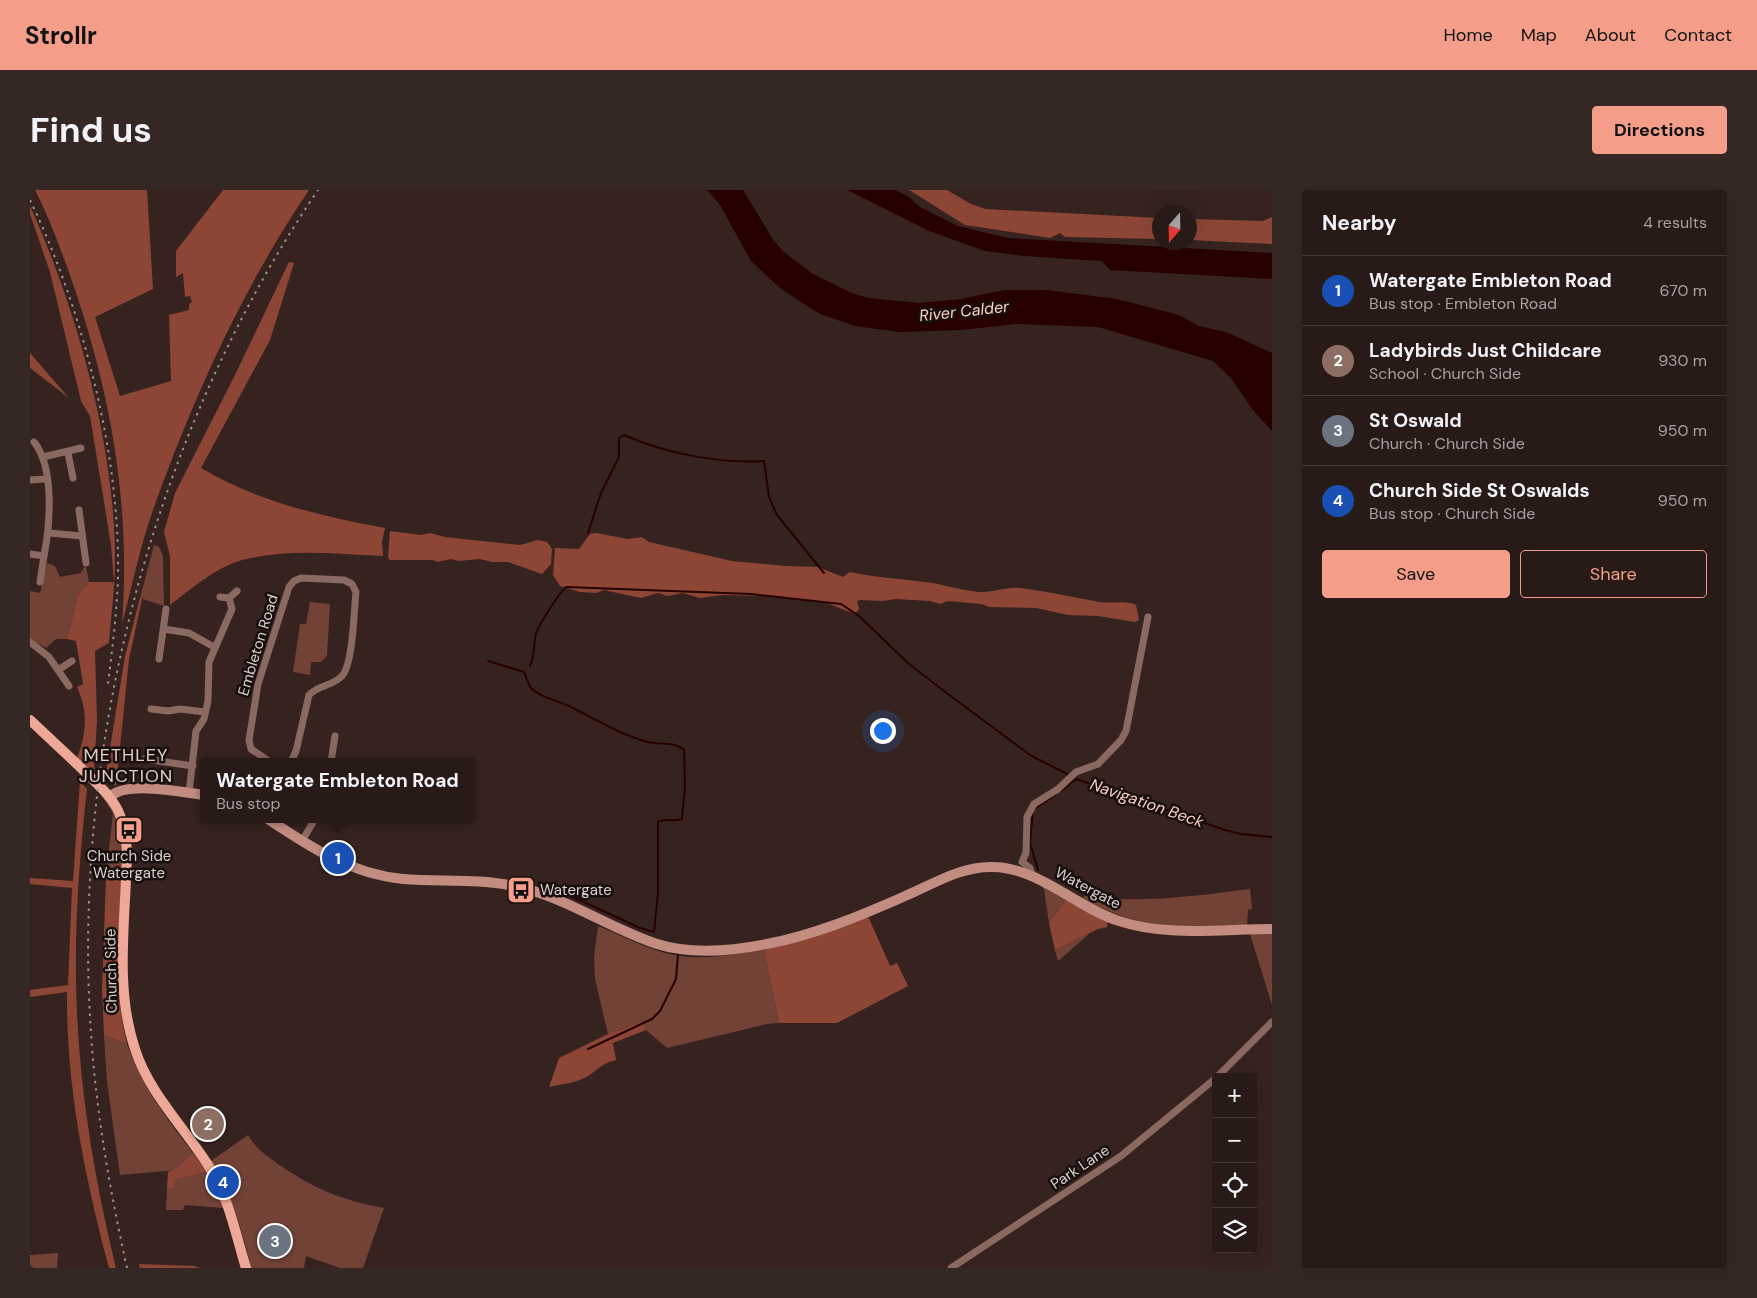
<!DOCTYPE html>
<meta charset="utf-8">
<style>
:root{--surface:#281a17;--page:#342724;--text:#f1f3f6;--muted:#a5a1a1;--line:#443836;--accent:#f49e89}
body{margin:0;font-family:"DM Sans",sans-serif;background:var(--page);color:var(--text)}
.controls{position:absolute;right:15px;bottom:15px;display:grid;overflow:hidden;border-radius:5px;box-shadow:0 5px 20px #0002}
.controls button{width:45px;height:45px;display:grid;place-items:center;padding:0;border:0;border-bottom:1px solid var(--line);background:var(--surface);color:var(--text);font:25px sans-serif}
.compass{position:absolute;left:1122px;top:15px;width:45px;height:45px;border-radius:50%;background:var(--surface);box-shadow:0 5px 20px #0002;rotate:200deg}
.you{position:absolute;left:852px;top:540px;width:18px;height:18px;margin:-12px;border:4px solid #fff;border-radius:50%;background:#1a73e8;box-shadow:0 0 0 8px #1a73e833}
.badge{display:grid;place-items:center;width:32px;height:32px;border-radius:50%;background:var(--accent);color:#fff;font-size:16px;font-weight:700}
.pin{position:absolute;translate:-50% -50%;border:2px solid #fff;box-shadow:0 1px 5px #0006}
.popup{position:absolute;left:170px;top:568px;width:275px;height:65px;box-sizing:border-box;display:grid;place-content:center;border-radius:5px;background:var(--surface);filter:drop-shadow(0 1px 4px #0005);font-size:16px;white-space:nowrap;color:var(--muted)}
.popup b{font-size:19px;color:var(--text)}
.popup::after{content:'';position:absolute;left:50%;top:100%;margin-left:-10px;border:10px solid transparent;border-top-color:var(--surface)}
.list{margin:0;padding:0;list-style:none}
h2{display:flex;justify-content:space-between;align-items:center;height:65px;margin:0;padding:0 20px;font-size:21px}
h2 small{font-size:16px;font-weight:400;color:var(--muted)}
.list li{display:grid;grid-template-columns:32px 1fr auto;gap:15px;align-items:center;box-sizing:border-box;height:70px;padding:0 20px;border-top:1px solid var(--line)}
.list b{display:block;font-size:19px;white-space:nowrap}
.list p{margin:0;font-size:16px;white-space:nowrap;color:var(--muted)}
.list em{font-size:16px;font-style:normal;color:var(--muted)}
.actions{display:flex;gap:10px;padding:15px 20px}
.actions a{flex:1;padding:11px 0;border:1px solid var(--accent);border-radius:5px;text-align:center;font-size:18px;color:var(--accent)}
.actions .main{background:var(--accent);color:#111}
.icon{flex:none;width:28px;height:28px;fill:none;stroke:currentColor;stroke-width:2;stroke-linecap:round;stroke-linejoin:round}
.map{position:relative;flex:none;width:1242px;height:1078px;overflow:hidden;border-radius:5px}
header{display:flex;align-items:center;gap:30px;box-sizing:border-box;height:70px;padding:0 25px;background:var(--accent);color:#111}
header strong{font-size:24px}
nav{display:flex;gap:28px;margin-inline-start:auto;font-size:18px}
.intro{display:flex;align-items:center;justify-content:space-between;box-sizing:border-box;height:120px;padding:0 30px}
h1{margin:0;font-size:35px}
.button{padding:12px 22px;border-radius:5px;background:var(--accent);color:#111;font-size:18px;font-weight:700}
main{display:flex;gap:30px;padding:0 30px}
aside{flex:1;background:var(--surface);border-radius:5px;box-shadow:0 5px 20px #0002}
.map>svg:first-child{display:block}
.green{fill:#734237}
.forest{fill:#8d4635}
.water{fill:#270000}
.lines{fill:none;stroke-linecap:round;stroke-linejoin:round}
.stream{stroke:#270000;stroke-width:2}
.street{stroke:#8a6961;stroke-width:7}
.secondary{stroke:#c28d80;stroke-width:10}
.primary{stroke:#eda897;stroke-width:10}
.rail{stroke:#9f908d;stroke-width:2;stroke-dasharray:2.5 5;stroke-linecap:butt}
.labels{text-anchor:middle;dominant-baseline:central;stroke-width:5;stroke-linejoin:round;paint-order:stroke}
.street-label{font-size:15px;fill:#ddd1ce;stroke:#170f0d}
.poi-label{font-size:15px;fill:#ddd1ce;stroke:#170f0d}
.water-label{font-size:16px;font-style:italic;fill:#fbcfc4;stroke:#170f0d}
.quarter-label{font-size:18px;letter-spacing:1px;fill:#e3cac4;stroke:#170f0d}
</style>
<header>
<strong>Strollr</strong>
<nav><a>Home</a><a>Map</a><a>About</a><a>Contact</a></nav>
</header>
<div class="intro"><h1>Find us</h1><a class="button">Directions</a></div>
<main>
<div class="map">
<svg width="1242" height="1078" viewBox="0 0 1242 1078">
<rect width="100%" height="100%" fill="#36231f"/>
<!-- green -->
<g class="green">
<polygon points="124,355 129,357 133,366 134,416 110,408"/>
<polygon points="17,373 25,376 30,387 51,383 54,377 56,377 59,392 48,405 37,449 26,449 16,458 0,449 0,401 10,403"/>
<polygon points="280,412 300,414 297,466 291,472 281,472 280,485 263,482 270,434 276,434"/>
<path d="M70,602c21,29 23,44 22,79l-16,5 7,-62z"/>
<polygon points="1008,693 1036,710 1019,733 1014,699"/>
<path d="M1220,699l2,20 -4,1 -1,15c-63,4 -107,6 -164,-27l1,-2c56,8 110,0 166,-7z"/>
<path d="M568,736c25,10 50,24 76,29 29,6 61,-1 90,-5l15,73 -12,1 -100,24 -21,-18 -3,-9 -35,13 -13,-55 -1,-22z"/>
<polygon points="1060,743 1028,771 1025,760"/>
<polygon points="1220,744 1242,744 1242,815"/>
<path d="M74,845l23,9c14,41 40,75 66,109l-17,17 -56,5 -13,-93z"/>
<path d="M218,945c7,13 20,22 33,31 35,24 61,34 103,42l-21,60h-23l-34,-12 -2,12h-53c-9,-39 -19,-73 -40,-107z"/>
<polygon points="177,982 194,1018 155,1015 153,1020 136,1020 137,999 143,998 145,989"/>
<polygon points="28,1063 27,1078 0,1078 0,1065"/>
</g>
<!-- forest -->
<g class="forest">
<path d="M5,0h112l6,99 -58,28 25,79 51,-15 -2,-66 20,-5v-6l3,-2 -2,-6 -5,1 -2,-24 -7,4v-26l47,-61h86c-67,99 -116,208 -156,320 -13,37 -21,76 -31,114 9,-118 -11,-231 -50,-343 -11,-31 -22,-62 -37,-91z"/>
<polygon points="879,0 917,0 941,14 955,19 1129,28 1129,49 1035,47 1030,43 1020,48 935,35"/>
<path d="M0,16c47,104 85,239 85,354 0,28 -4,56 -6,83l-14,8 2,69 -3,53 -17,-15c10,-25 11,-47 0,-71l6,-3 -7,-43 -9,-2 11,-44 11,-13h25l-3,-37 -21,-129 -9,-15 -31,-129 -20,-58z"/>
<polygon points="1242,27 1242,54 1160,50 1160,29 1233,31"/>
<path d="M259,72l5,1 -24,77 -69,128c57,34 120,48 184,60l-3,14 1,14c-47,-2 -95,-8 -141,4 -27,8 -50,28 -72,45v-49l-6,-24 11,-39 60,-118z"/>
<polygon points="0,163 39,208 0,178"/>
<polygon points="360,341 391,345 400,343 415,347 490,355 508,350 517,352 522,359 521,374 512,384 478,372 462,372 450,369 428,371 421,369 407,372 403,370 360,370 358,368"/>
<path d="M566,343l32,6 14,-2 7,5 83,19 53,5 33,1 25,10 7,-5c27,6 55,7 83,11 15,3 29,7 45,9 14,1 28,-6 42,-4 26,3 53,9 79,14 12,2 26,-2 37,3l3,15 -4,2 -37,-6 -30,-1 -32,-7 -47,-1 -7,-3 -34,-3 -8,3 -10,-3 -34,-2 -13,2 -23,-1 -3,1 2,8 -4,5 -31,-12 -55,-6 -46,-1 -23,3 -17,-5 -16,3 -9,-3 -17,5 -37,-8 -8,3 -16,-1 -20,-6 -7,-11 2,-27 24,1 11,-15z"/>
<polygon points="110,408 112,409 99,469 86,596 75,589 95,466"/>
<path d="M50,591l7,8c-7,63 -12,126 -11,190 1,96 17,195 40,289h-7c-24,-90 -43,-182 -42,-276l-37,5v-7l38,-5 4,-97 -42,-4v-6l43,3z"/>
<path d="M92,681c-2,58 -10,117 5,173l-23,-9 -2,-46 4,-113z"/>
<polygon points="1036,710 1078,731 1077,737 1068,739 1025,760 1019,733"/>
<polygon points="838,726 860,776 867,773 878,796 807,833 749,833 734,760 768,751"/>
<path d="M613,831l3,9 -33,13 3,17c-15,4 -16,8 -28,16 -11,7 -26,8 -39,11l10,-29 49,-24z"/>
<polygon points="163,963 177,982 146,989 143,998 137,999 138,982 146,979"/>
<polygon points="109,1074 164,1076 171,1078 110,1078"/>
</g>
<!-- water -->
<g class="water">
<polygon points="677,0 713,0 744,51 754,62 783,84 822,103 838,108 889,113 931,109 974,100 1017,100 1087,109 1149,125 1169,136 1196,142 1242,163 1242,241 1222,219 1201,188 1183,171 1068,137 986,134 931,140 869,142 825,136 790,124 751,99 721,71 690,15"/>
<polygon points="817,0 865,0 879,7 890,17 928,36 978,48 1242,63 1242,89 1080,80 1072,71 994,66 955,61 899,41"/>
</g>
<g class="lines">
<!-- stream -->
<g class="stream">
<path d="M558,343l13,-40 18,-36v-19l5,-3c40,18 96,29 140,26l5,36 8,18 47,58"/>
<path d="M458,471l36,11c3,6 4,13 8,17 10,9 23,11 35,16 27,13 51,29 81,37 12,3 27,-1 36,8l1,37 -3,32c-8,3 -16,-1 -24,3v71l-4,39 -14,-4 -95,-44"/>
<path d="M500,476c5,-11 3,-21 6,-32 2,-8 23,-41 30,-47l185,7 90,10 18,12 50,48 39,30 82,61 39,20"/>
<polyline points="1031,601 1046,589 1195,640 1211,644 1242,647"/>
<polyline points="1008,680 1000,653 1003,620 1025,605"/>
<polyline points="558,859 622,829 630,821 646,789 648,764"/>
</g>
<!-- street -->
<g class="street">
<polyline points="38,263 43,288"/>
<polyline points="13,267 51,258"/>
<polyline points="0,290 16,289"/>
<polyline points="49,320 56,373"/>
<polyline points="19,343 52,346"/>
<path d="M0,364l14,2c6,-31 11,-88 -10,-114"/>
<polyline points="10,392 14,366"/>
<polyline points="190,407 199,408 207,401"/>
<polyline points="134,439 159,443 184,457"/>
<polyline points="0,452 19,467 39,496"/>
<polyline points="129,469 136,419"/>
<polyline points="28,480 42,471"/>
<polyline points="121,519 138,521 150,519 175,522"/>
<polyline points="115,569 163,576"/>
<path d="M240,572l-19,-13 -2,-9 9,-56 31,-97 5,-6 7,-3 43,2 8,4 4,8c-2,17 -3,73 -14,84 -9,10 -24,9 -33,19l-13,56 -5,11"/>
<polyline points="301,572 305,546"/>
<polyline points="159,603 166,541 174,529 178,511 179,472 202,419 199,408"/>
<polyline points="272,651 285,629"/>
<polyline points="1003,687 1000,678 992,672 996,663 997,627 1004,614 1028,599 1046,582 1068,574 1091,550 1096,541 1118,427"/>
<polyline points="1187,887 1242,832"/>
<polyline points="921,1078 1091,966 1186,888"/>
</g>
<!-- secondary -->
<g class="secondary">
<path d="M81,606c17,-15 71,-4 93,-1"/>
<path d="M238,629c42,28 83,55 135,60 36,3 75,-1 111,7 51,10 94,42 143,58 35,11 75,7 110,0 47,-9 93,-28 136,-47 29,-12 57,-31 90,-30 47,1 84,41 126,54 48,16 103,8 153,8"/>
</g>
<!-- primary -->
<path class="primary" d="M0,530c16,15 32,30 48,45 32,32 46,39 49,87 -1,65 -13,135 8,197 14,44 49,78 73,116 21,32 27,67 38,103"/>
<!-- rail -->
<g class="rail">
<path d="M0,10c50,104 86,239 88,355 1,43 -5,87 -10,129"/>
<path d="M97,1078c-17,-77 -31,-156 -36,-235 -20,-289 64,-603 227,-843"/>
</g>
</g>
<!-- icons -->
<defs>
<symbol id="bus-square" viewBox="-11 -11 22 22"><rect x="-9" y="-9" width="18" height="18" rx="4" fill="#f49e89" stroke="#170f0d"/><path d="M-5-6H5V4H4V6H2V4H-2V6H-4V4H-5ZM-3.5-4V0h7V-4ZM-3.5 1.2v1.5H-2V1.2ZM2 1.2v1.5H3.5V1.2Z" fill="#111"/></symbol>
</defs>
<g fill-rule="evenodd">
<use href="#bus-square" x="83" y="624" width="32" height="32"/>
<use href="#bus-square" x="475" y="684" width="32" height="32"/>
</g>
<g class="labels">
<!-- street labels -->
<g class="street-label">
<text transform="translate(228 455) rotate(-73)">Embleton Road</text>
<text transform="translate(1058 698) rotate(28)">Watergate</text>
<text transform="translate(81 781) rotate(-91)">Church Side</text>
<text transform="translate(1050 977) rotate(-34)">Park Lane</text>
</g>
<!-- poi labels -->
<g class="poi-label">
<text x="99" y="666">Church Side<tspan x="99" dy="17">Watergate</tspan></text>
<text x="510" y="700" text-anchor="start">Watergate</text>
</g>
<!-- water labels -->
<g class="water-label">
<text transform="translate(934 121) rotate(-6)">River Calder</text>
<text transform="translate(1117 613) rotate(19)">Navigation Beck</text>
</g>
<!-- quarter labels -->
<g class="quarter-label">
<text x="96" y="565">METHLEY<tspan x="96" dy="21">JUNCTION</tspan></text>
</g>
</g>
</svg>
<div class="controls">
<button>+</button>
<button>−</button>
<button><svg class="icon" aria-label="locate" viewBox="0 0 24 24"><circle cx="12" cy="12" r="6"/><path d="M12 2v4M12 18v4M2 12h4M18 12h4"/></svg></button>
<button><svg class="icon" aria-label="layers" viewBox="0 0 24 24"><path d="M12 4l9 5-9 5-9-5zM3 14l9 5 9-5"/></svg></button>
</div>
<svg class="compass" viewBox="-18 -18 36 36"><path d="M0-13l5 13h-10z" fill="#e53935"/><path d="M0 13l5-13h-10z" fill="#a5a1a1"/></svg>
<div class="you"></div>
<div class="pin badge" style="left:308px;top:668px;background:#1a4fb4">1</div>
<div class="popup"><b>Watergate Embleton Road</b>Bus stop</div>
<div class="pin badge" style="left:178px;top:934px;background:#8d6e63">2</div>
<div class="pin badge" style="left:245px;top:1051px;background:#6b7280">3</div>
<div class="pin badge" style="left:193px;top:992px;background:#1a4fb4">4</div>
</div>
<aside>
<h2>Nearby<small>4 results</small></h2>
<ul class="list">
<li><span class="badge" style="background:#1a4fb4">1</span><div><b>Watergate Embleton Road</b><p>Bus stop · Embleton Road</p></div><em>670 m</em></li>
<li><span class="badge" style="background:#8d6e63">2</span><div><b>Ladybirds Just Childcare</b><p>School · Church Side</p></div><em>930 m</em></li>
<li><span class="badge" style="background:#6b7280">3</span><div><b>St Oswald</b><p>Church · Church Side</p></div><em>950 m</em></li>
<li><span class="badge" style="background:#1a4fb4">4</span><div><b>Church Side St Oswalds</b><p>Bus stop · Church Side</p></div><em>950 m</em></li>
</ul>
<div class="actions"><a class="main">Save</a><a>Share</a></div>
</aside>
</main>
